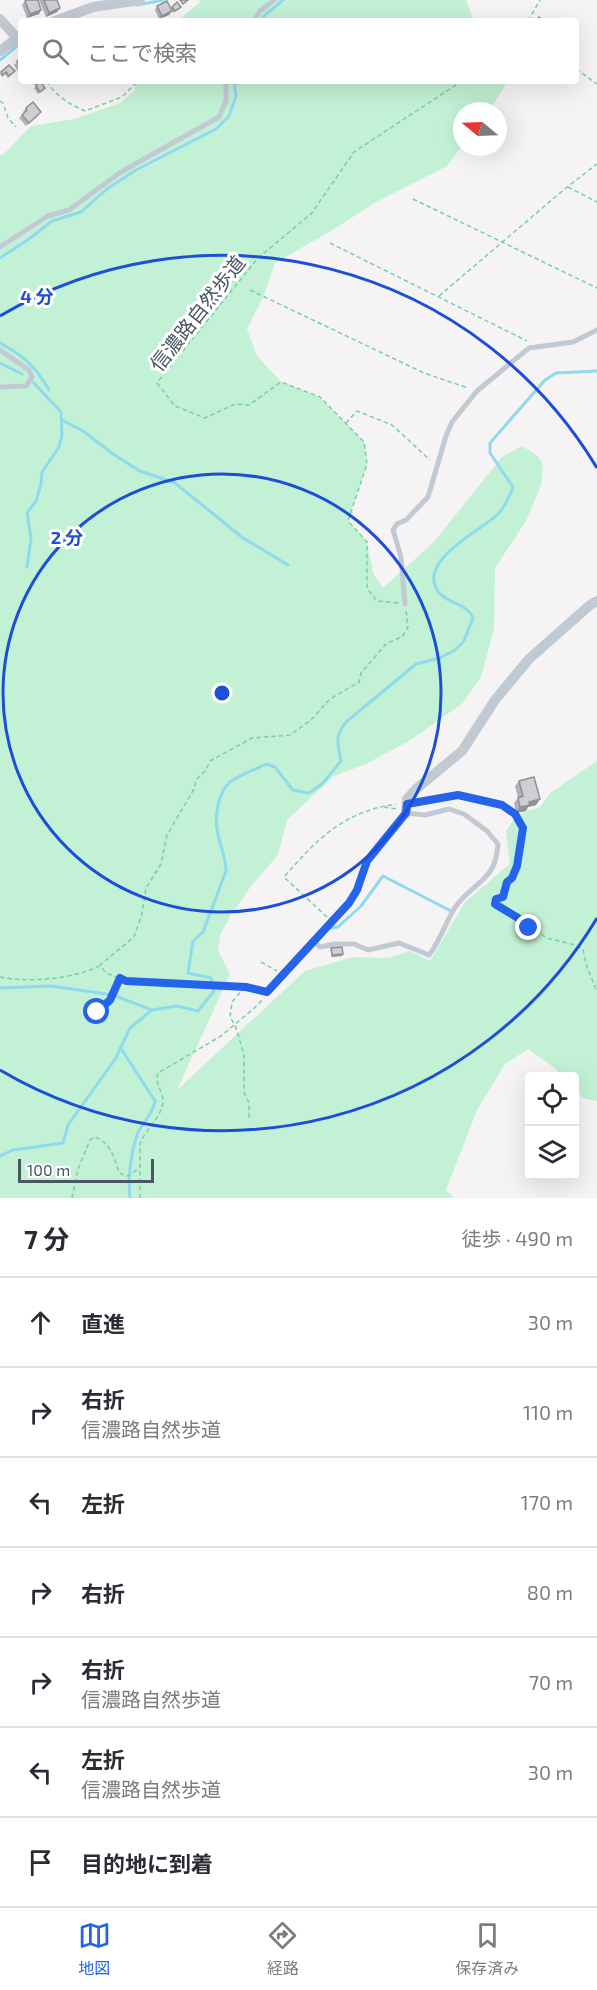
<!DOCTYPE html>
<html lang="ja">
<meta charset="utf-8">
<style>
:root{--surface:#fff;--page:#f7f7f7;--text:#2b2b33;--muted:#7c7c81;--line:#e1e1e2;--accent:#2563eb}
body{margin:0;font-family:"Exo 2","Noto Sans JP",sans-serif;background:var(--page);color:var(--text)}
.controls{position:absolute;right:18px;bottom:18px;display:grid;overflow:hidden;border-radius:6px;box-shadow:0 6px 24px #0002}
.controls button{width:54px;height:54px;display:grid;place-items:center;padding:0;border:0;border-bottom:2px solid var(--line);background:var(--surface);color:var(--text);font:30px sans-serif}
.compass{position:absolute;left:453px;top:102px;width:54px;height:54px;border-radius:50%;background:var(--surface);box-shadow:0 6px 24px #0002;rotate:289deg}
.scale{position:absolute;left:18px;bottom:15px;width:136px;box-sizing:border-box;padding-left:6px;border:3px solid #4a5661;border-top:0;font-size:16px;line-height:21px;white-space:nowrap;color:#4a5661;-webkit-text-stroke:4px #fff;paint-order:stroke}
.stop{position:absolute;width:18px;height:18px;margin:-14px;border:4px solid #2563eb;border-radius:50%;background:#fff}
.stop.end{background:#2563eb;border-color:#fff;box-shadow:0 2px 6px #0008}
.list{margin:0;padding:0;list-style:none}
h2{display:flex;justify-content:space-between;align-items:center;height:78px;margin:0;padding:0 24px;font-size:26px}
h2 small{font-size:20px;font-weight:400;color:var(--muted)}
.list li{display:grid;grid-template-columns:39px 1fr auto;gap:18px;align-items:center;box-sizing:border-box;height:90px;padding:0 24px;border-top:2px solid var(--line)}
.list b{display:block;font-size:22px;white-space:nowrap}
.list p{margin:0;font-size:20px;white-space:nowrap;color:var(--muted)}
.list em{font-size:20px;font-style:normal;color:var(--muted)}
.icon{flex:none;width:33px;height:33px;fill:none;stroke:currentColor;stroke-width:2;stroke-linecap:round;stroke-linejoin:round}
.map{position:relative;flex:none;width:597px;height:1198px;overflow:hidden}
.search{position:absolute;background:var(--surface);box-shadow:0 6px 24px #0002;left:18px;right:18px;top:18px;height:66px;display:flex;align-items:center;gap:15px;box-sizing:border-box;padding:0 21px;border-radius:6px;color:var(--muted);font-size:22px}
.sheet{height:708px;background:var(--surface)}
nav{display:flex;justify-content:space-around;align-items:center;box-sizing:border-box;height:84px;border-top:2px solid var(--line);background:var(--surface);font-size:16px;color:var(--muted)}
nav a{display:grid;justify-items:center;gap:3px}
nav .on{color:var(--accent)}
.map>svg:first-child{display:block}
.green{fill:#c3f1d5}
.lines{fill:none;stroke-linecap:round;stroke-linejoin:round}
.stream{stroke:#90daee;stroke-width:3}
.path{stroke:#7ad0a6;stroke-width:1.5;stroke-dasharray:4.5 3;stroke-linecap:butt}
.lane{stroke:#c1cad2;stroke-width:5}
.street{stroke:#c1cad2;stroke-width:10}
.wall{fill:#b0b2b7}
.shaded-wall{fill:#909195}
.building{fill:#cdcfd5;stroke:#909195;stroke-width:1.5}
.route{stroke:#2563eb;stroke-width:8}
.ring{fill:none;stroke:#1d4ed8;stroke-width:3}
.labels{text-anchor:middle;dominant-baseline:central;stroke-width:6;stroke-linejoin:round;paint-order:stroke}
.street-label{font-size:20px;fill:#4a5661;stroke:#fff}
.centre{fill:#1d4ed8;stroke:#fff;stroke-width:3}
.ring-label{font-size:18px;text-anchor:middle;font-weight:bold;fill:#1d4ed8;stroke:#fff;stroke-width:6;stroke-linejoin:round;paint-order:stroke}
</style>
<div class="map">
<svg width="597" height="1198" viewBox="0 0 597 1198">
<rect width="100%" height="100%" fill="#f5f3f3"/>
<!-- green -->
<g class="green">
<polygon points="199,0 466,0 474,21 178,21 200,2"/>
<polygon points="135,81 508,81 489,111 462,111 462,146 447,166 376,202 331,231 275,263 264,295 247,329 257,356 281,382 320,397 364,442 367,464 348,520 367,542 373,573 383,588 433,543 502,457 522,446 538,456 543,465 541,485 526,521 495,568 494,629 481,677 463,703 409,741 366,764 334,776 287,820 278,855 251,886 231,915 220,935 218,951 230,974 177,1090 305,971 353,957 388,958 410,951 430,961 465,902 510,864 506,831 517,815 540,807 550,793 597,761 597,1101 583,1098 575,1089 574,1076 563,1076 552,1066 528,1049 505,1064 477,1110 446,1190 454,1198 0,1198 0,155 4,154 31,126 74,119 120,103 135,90"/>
</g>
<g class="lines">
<!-- stream -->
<g class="stream">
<polyline points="137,5 164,0"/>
<polyline points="261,21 265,15 283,0"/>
<polyline points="0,60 21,43"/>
<polyline points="0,258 29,239 52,221 81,212 107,189 136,170 216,129 229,116 236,96 234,81"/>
<path d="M0,343c23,12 36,24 49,47"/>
<polyline points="0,363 22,374"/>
<polyline points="62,420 83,431 113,454 140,471 175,483 243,538 288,565"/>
<polyline points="27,567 31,538 27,513 36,501 41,484 42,472 59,447 62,435 61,412 33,382"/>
<polyline points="332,928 338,927 361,906 383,876 451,911"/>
<polyline points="0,988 51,986 113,995 152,1010"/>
<path d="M120,1047l35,54c-2,14 -13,21 -18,34 -6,19 -9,43 -7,63"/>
<path d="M0,1156l13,-6 50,-7 5,-18 48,-67 14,-30 22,-18 25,-4 21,5 16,-20 -3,-13 -23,-5 5,-32 10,-9 23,-61c0,-15 -7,-27 -9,-42 -2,-13 1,-35 11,-45 6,-7 29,-15 38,-20l9,3 18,23 16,3 13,-9 19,-23c-3,-18 -7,-24 5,-39l70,-58 24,-6 15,-8 9,-9 9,-23c-7,-16 -27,-14 -36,-28 -18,-30 43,-59 60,-75 8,-8 12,-17 16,-28l-23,-34v-10l55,-63 11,-7 41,-2"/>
</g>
<!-- path -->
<g class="path">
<polyline points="200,21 200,20"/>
<polyline points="528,21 540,0"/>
<polyline points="576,69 597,84"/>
<path d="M47,81c8,15 24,24 38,30l37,-14 16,-16"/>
<polyline points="0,101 3,103 8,118 16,127"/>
<polyline points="568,187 597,202"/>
<polyline points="413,199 597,288"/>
<polyline points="330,243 527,341"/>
<polyline points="250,290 424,373 468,388"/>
<polyline points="439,296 567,187 597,164"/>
<polyline points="346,423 357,411 392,425 430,460"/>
<polyline points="398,603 377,601 367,588 367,542 348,521 367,464 364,442 320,397 281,382 249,405 235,404 205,418 175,406 157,383 258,258 311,214 354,152 462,81"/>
<polyline points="384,807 397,809"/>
<polyline points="519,820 523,829 517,866 512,878 507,882 503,897 496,899 495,904 547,938 575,945 583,949 586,964 597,992"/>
<path d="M327,917l-43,-40c33,-38 59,-65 112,-73"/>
<polyline points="261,962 277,971"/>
<path d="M0,977c28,6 74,2 99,-11"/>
<polyline points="245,987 232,1002 230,1017 235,1025 244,1054 244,1092 249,1103 249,1118"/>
<polyline points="260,991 228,985 126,981 106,973 100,965 134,937 142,914 146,888 161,864 167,835 194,789 196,780 206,770 210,761 252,738 290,735 311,720 330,699 359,682 361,673 387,643 402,637 408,627 406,610"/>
<path d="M83,1013c21,0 30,-16 37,-34"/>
<path d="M72,1198l6,-29 12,-29 5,-3c15,5 20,22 24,36l9,3 10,-7"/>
<path d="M140,1198v-54c5,-15 22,-26 23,-43 0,-11 -9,-17 -5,-28l63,-37 38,-32 4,-6"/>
</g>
<!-- lane -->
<g class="lane">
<polyline points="254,21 260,11 274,0"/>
<polyline points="0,247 48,216 69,210 121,172 219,117 226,101 226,81"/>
<polyline points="0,350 29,370 32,377 26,386 0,387"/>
<polyline points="405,604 401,557 393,530 397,524 406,520 428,497 446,436 452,422 477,391 529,348 573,342 597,330"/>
<polyline points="407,804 458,795 502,805 515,814"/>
<path d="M267,992l82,-89 8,-13 10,-29 39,-48 19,2 24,-6 15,5 23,17 11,13c-2,39 -27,38 -44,65 -9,15 -14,32 -25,46l-30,-12 -31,7 -14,-6h-19l-15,3 -6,-5"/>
</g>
<!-- street -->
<g class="street">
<polyline points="0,19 16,37"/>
<polyline points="55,21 93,7 140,0"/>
<polyline points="0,51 21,35"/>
<polyline points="406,813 407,799 416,789 462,751 495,700 529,659 590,605 597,601"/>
</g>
</g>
<!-- wall -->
<g class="wall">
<polygon points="39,0 57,0 57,12 46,17"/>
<polygon points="25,1 39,14 27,18 22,5"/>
<polygon points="157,6 171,8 172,7 179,9 173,13 172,11 169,15 159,19 155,10"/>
<polygon points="21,58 21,76 14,65"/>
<polygon points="15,71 8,78 5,74 2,77 0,74 1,72"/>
<polygon points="35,83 45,88 38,94 34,88 36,87 34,84"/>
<polygon points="26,108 38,116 26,126 19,118 24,113 23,112"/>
<polygon points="519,781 540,799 536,805 528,807 526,811 516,813 514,803 518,798 515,786"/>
</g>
<!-- shaded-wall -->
<g class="shaded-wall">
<polygon points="60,8 57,12 46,17 49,13"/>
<polygon points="41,10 39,14 27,18 30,14"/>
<polygon points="172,11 169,15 159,19 162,16"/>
<polygon points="540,799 536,805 528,807 526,811 516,813 520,807 529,802"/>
<polygon points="343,954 342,956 331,957 332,955"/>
</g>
<!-- building -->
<g class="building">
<polygon points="27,0 38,0 41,10 30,14 25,1"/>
<polygon points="44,0 57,0 60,8 49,13"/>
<polygon points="180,0 188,0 183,4"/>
<polygon points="167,1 172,11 162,16 157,6"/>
<polygon points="177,2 181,7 175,11 172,7"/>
<polygon points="539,17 544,21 536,21"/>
<polygon points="21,58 21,68 17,61"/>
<polygon points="9,65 15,71 9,76 6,72 3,75 1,72"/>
<polygon points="37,81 40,81 45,88 40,92 36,86 37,85 35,83"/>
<polygon points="33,102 41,112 29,123 22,115 27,110 26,108"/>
<polygon points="534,777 540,799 529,802 530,805 520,807 518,798 523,796 519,781"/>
<polygon points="342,947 343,954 332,955 331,948"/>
</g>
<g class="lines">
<!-- route -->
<polyline class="route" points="97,1012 110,1000 120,978 126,981 246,987 267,992 349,903 357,890 367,861 406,813 407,804 458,795 502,805 515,814 523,828 517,866 512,878 507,882 503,897 496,899 495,904 518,918 529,928"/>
</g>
<!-- distance rings -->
<g class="ring">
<circle cx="222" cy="693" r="219"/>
<path d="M597 918A437 437 0 0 1 0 1070M0 316A437 437 0 0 1 597 468"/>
</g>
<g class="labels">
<!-- street labels -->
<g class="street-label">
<text transform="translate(197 313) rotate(-52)">信濃路自然歩道</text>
</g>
</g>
<circle cx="222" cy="693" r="9" class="centre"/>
<g class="ring-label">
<text x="37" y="303">4 分</text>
<text x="67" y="544">2 分</text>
</g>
</svg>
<div class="controls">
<button><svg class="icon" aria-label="locate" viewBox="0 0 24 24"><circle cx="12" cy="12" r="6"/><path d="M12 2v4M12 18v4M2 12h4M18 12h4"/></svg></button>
<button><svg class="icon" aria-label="layers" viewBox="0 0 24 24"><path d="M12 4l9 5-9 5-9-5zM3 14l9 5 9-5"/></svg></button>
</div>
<svg class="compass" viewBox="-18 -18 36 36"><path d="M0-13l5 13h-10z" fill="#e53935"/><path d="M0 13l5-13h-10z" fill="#7c7c81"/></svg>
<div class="scale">100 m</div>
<div class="stop" style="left:97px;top:1012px"></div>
<div class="stop end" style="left:529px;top:928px"></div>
<div class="search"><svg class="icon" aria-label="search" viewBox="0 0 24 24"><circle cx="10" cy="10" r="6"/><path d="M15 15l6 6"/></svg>ここで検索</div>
</div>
<section class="sheet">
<h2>7 分<small>徒歩 · 490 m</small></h2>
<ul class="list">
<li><svg class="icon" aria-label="ahead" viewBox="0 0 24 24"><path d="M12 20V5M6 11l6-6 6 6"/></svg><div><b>直進</b></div><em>30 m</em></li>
<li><svg class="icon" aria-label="right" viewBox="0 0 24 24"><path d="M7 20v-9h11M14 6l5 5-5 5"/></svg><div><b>右折</b><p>信濃路自然歩道</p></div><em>110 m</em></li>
<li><svg class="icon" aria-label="left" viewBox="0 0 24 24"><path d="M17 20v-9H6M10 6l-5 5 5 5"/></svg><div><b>左折</b></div><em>170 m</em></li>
<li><svg class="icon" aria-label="right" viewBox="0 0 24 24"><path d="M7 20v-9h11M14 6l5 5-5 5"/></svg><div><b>右折</b></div><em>80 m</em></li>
<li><svg class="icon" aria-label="right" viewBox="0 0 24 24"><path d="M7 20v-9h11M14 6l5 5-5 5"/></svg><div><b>右折</b><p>信濃路自然歩道</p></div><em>70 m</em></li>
<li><svg class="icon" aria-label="left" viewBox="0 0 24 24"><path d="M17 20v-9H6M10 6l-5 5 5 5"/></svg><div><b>左折</b><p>信濃路自然歩道</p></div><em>30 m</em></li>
<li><svg class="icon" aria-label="arrive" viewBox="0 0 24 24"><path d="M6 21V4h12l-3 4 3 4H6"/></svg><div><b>目的地に到着</b></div></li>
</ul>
</section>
<nav>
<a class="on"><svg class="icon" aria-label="map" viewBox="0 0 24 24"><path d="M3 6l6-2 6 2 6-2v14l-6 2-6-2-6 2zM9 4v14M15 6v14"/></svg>地図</a>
<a><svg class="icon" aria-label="directions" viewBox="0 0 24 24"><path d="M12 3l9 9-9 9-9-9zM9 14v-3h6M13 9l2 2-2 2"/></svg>経路</a>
<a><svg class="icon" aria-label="saved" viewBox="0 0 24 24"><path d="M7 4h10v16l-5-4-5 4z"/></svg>保存済み</a>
</nav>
